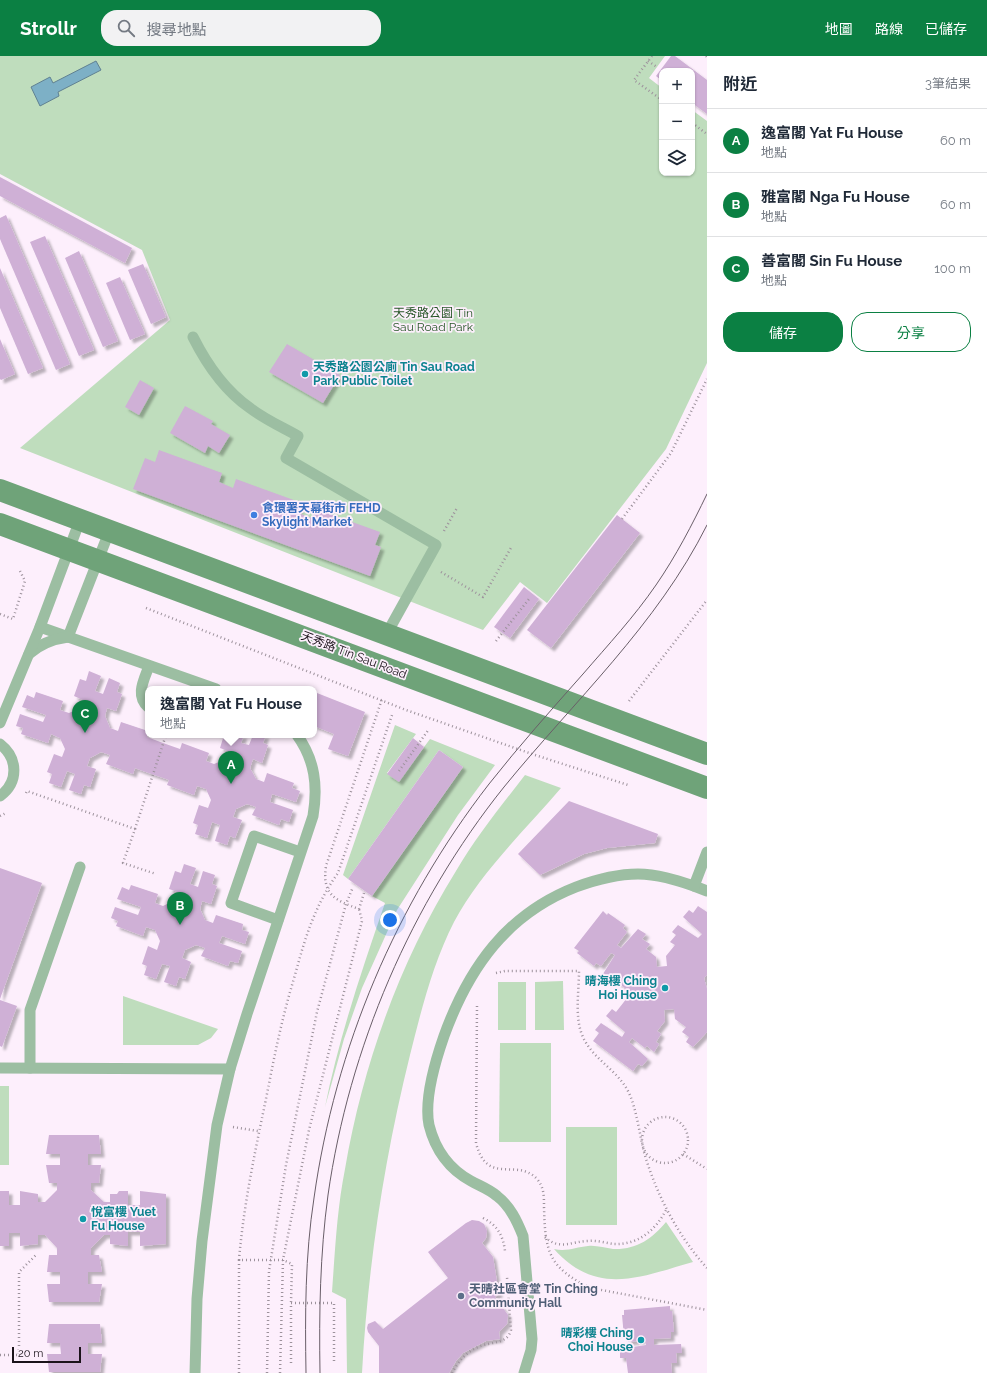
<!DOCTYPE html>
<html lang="zh-TW">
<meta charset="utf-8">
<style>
:root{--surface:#fff;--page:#f2f2f3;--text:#1f2937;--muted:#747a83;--line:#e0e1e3;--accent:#0b8043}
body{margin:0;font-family:Raleway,"Noto Sans TC",sans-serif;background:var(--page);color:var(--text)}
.controls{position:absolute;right:12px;top:12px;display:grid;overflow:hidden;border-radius:8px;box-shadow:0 1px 3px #0004}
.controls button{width:36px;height:36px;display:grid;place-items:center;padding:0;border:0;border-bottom:1px solid var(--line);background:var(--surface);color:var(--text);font:20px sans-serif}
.scale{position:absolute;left:12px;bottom:10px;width:69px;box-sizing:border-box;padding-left:4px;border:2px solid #1b131a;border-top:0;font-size:11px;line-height:14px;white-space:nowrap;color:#1b131a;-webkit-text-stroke:3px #fdeffc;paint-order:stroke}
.you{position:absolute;left:390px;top:864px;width:14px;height:14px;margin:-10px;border:3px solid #fff;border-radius:50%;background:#1a73e8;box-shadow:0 0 0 6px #1a73e833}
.badge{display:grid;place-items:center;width:26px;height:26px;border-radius:50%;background:var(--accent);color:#fff;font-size:13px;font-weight:700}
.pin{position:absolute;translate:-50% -33px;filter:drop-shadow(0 1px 2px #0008)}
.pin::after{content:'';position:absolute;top:21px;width:14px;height:12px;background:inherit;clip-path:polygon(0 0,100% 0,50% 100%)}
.popup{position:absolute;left:145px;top:630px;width:172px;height:52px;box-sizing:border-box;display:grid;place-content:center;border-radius:8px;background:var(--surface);filter:drop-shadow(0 1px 3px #0005);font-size:13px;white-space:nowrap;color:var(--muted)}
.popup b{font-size:15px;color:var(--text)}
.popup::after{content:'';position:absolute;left:50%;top:100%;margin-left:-8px;border:8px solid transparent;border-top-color:var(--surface)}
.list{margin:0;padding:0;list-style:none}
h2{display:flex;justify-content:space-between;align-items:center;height:52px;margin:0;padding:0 16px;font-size:17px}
h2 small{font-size:13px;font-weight:400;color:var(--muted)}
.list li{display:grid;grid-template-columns:26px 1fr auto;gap:12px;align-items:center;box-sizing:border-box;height:64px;padding:0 16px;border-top:1px solid var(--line)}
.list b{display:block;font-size:15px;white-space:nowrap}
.list p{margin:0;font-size:13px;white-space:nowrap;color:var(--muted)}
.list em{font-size:13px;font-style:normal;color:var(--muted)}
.actions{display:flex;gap:8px;padding:12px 16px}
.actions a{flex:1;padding:9px 0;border:1px solid var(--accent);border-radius:16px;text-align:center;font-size:14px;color:var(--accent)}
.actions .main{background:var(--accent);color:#fff}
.icon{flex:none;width:22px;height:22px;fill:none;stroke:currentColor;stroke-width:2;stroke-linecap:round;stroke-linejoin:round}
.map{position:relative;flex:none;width:707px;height:1317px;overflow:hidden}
header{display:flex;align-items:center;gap:24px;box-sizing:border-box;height:56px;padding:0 20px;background:var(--accent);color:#fff}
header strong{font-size:19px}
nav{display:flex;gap:22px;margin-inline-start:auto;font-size:14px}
.search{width:280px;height:36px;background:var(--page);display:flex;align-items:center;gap:10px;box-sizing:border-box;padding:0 14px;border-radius:16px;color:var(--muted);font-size:15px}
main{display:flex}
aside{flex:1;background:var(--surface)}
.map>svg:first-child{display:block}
.green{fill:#bfddbd}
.water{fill:#7db0c6;stroke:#608192}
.building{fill:#cfb0d6;filter:url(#shadow)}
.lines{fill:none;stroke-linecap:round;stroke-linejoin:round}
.path{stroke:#9d929c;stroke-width:2.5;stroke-dasharray:1 3;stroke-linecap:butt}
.lane{stroke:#9cbea2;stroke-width:11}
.secondary{stroke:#6fa379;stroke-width:22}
.tram{stroke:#695e68;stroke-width:1}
.culture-dot{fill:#0f9aa8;stroke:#fdeffc;stroke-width:1.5}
.shop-dot{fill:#3f7fe0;stroke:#fdeffc;stroke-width:1.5}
.service-dot{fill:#5c6f8a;stroke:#fdeffc;stroke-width:1.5}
.labels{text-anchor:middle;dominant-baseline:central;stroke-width:3.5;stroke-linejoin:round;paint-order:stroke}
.park-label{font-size:12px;fill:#265626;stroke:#fdeffc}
.culture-label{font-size:12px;font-weight:bold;fill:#0d838f;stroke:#fdeffc;text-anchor:start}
.shop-label{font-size:12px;font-weight:bold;fill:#366cbe;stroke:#fdeffc;text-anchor:start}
.street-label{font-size:12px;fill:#1b131a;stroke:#fdeffc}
.service-label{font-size:12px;font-weight:bold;fill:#4e5e75;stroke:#fdeffc;text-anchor:start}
</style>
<header>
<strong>Strollr</strong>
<div class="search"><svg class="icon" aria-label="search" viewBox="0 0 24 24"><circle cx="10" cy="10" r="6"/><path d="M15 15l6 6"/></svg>搜尋地點</div>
<nav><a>地圖</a><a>路線</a><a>已儲存</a></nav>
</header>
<main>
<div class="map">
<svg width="707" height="1317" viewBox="0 0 707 1317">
<defs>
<filter id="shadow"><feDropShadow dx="3.5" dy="3.5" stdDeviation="1" flood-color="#0004"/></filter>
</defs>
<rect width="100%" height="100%" fill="#fdeffc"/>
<!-- green -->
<g class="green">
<polygon points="0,0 665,0 649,22 662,32 662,117 692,117 692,54 707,65 707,307 666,393 547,547 520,526 483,574 20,392 170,264 142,194 0,118"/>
<path d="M395,669l21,9 -29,39 12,8 31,-42 65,26 -37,50 -61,95 -35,78 -18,51 -19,68c14,-70 37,-137 60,-204l-13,-7 91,-129 -24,-17 -91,129 -5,-4z"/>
<path d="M525,719l36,13c-36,42 -81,85 -107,134 -21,41 -33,89 -44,133 -26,105 -42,210 -48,318h-15l-1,-74 -14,-7c3,-41 5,-83 13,-123 18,-105 55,-208 111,-298 20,-34 45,-65 69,-96z"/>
<polygon points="563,925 564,974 535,974 535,926"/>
<rect x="498" y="926" width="28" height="48"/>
<polygon points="123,940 218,973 211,982 198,989 123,989"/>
<polygon points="500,987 551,987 551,1086 499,1086"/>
<rect x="0" y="1030" width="9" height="79"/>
<rect x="566" y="1071" width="51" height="98"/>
<path d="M666,1166l27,40c-53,15 -96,35 -139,-13 13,3 22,-2 34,-3 8,-1 17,2 25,3 23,1 39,-10 53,-27z"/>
</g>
<!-- water -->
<polygon class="water" points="96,5 101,14 58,36 59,40 40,50 31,31 50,21 53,27"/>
<!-- building -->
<g class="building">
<polygon points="671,0 675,0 707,24 707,58 692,47 692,15 662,15 662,25 656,20"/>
<polygon points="0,121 132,192 125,207 0,140"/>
<polygon points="6,159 70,308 56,314 0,183 0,162"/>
<polygon points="45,180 94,294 79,300 30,186"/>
<polygon points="79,195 118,285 103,291 65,202"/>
<polygon points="143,208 166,261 151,268 128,214"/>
<polygon points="0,212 43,312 28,318 0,252"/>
<polygon points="120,221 145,278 130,284 106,227"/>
<polygon points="0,283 15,318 1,324 0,323"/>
<polygon points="287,288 340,319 323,347 269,316"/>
<polygon points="140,324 154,332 139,359 125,351"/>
<polygon points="185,350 213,365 211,368 230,379 219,397 208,390 205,397 170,377"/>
<polygon points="159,394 222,417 219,426 233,432 236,423 302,447 298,457 312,462 316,453 380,476 375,489 381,491 370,520 133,433 145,402 155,406"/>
<polygon points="617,459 640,477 551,592 527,574"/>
<polygon points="524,531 539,543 510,582 494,571"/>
<polygon points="89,615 101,620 95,635 103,638 109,622 120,627 117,636 122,638 116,655 107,652 105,660 110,672 118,675 121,666 148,675 147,681 163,687 180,693 182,687 209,697 206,705 214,708 226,703 228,695 220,692 224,679 244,679 241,687 249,689 253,679 266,679 263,687 268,689 262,707 253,703 250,712 256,723 264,726 267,717 294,727 292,732 300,735 296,746 272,738 270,746 293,754 289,766 281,763 279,769 252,759 256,751 247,748 236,753 233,761 242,764 235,782 230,780 227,789 215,785 220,769 212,766 207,782 195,778 198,769 193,767 199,749 208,752 211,744 206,733 197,730 194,739 167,729 169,724 143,715 135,712 133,718 106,708 110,699 101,696 90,702 87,710 96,713 90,731 84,729 81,738 69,734 75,718 67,715 61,731 49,727 52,718 47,716 54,698 62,701 65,693 60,682 51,678 48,687 21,678 23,672 16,670 20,658 43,666 46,659 22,651 27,639 34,642 36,636 63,645 60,654 69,657 80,652 83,644 74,640 80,623 86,625"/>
<polygon points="317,637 365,656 348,700 328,693 334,678 314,670 314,646"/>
<polygon points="413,682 424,691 399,726 387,718"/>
<polygon points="439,694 463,711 372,840 348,823"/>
<polygon points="569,745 658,778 655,787 607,792 584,798 540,819 518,798"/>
<polygon points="184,808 196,812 190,828 198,831 203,815 215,819 212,828 217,830 211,848 202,845 200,853 205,864 213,867 216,859 243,868 242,874 249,876 245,888 222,880 219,887 242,895 238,907 230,905 228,910 201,900 205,892 196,889 185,894 182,902 191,906 185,923 179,921 176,930 164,926 170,910 162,908 156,923 144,919 147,910 142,908 148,890 157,894 160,885 155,874 146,871 143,880 116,870 118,865 111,862 115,851 138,859 141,851 117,843 122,831 129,834 131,829 158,838 155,847 163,850 175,844 178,836 169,833 175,815 181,817"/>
<polygon points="0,812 42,827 0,943"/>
<polygon points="698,850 707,856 707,919 704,922 707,933 707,976 693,991 686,986 689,981 682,976 686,971 675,963 674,953 664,954 665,965 657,975 661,978 656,986 659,988 654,996 647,990 645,992 632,982 629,986 648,1003 642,1010 638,1008 633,1015 593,985 599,977 595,974 601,967 622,981 625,976 606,960 612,953 616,956 627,942 625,932 611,922 608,927 601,921 615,899 611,897 601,910 596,907 594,910 577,897 579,895 574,892 603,855 607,859 608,857 625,869 623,872 627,876 617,889 621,892 638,873 646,878 642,883 650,888 646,893 656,901 657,911 667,910 666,900 675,889 670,886 676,879 672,876 678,869 698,882 702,878 683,861 689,854 693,857"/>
<polygon points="0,944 17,950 2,991 0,990"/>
<polygon points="49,1079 99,1079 101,1098 88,1098 88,1109 101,1109 99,1127 91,1127 91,1134 104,1146 110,1146 110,1138 117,1138 119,1135 128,1135 128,1149 140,1149 140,1135 166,1138 166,1188 140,1190 140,1176 128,1176 128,1190 110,1188 110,1179 104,1179 91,1192 91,1199 99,1199 102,1216 88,1216 88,1228 102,1228 99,1246 49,1246 47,1228 60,1228 60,1216 47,1216 49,1199 57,1199 57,1192 45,1179 38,1179 38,1188 20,1190 20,1177 9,1177 9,1190 0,1190 0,1135 9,1135 9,1149 20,1149 20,1135 38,1138 38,1146 45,1146 57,1134 57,1127 49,1127 46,1109 60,1109 60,1098 46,1098"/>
<polygon points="472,1164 479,1165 484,1168 487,1175 486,1182 482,1187 493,1201 499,1238 495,1241 508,1259 507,1268 499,1276 500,1283 486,1285 463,1297 456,1305 449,1317 379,1317 379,1290 368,1276 367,1272 368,1268 375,1265 383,1273 448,1222 428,1196 466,1167"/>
<polygon points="670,1250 670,1255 672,1255 674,1276 671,1276 671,1282 654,1283 654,1289 681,1288 682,1297 676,1297 677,1307 671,1307 672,1317 628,1317 626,1302 620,1302 620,1293 646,1289 645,1284 628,1286 627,1280 624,1281 622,1259 624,1259 624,1254"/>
<polygon points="49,1268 100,1268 102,1287 88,1287 88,1298 102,1298 100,1316 49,1316 47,1298 61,1298 60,1287 47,1287"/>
</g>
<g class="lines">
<!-- path -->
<g class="path">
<polyline points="652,0 634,24 662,44"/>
<polyline points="706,0 707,1"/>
<polyline points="648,5 657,11"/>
<polyline points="692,67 707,78"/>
<polyline points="622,463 671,397 707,323"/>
<polyline points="444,475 457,452"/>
<polyline points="441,516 483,541 512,490"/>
<polyline points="146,552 406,654 532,698 628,729"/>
<polyline points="0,558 13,563 25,525 20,515"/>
<polyline points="496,585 529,543"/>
<polyline points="629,645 707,544"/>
<polyline points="399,715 429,673"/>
<polyline points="26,737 27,735 135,773 123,807 156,818"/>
<polyline points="0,760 6,757"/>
<polyline points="135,773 166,679"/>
<path d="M364,837l-5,16c-25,-9 -37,-15 -33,-43l56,-167"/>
<path d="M496,917l9,-2h74c0,19 -4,43 2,61 9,27 36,36 48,61 8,18 10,39 15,59 12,42 34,84 63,116"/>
<path d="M477,950l-1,137c11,43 40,15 60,35 8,8 8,18 8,28 1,45 4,62 47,82l116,22"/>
<circle cx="665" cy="1084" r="23"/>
<polyline points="233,1071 258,1075"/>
<polyline points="683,1098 707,1113"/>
<path d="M483,1162c14,7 20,17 22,33"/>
<path d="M545,1181c15,14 27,4 44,4 8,-1 17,2 25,3 25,1 43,-15 53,-36"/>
<path d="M239,1204c5,-60 18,-117 30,-176 7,-37 15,-73 26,-109 10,-37 20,-70 43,-102l54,-158"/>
<polyline points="0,1299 19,1299 19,1216 37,1198"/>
<polyline points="291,1307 291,1247 334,1247 334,1307"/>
<polyline points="239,1317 239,1204 283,1204 292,1208 291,1247"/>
<polyline points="267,1317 269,1215 286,1109 317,956 346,848 353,831"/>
<polyline points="280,1317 283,1204 309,1074 362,865 359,853"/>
<path d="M452,1317c6,-11 14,-21 26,-26 13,-6 29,-2 33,-17l-4,-53"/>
</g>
<!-- lane -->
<g class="lane">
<path d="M193,281c14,28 31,53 57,71 14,11 32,19 48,28l-12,22 150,87 -50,90"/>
<polyline points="40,571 216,633"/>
<polyline points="68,581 109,476"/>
<path d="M29,598c11,-10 24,-15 39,-17"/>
<path d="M148,651c-13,-12 -4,-27 1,-41"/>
<polyline points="0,667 40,571 80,464"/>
<path d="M0,688c18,14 19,38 0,52"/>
<polyline points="694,830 707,835"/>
<polyline points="278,864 231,847 254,780 300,796"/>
<polyline points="0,1012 230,1013"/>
<polyline points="30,1012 30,954 80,811"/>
<path d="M195,1317l2,-74 5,-58 15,-116 13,-56 17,-55 66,-198c5,-30 2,-56 -16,-81"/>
<path d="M524,1317l7,-23 1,-11 -9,-103c-6,-15 -13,-30 -26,-40 -8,-7 -17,-10 -26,-15 -22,-12 -36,-32 -42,-56 -5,-25 7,-66 15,-89 25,-69 63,-122 132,-149 19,-7 41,-13 62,-13 19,0 38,6 56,12l13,-34"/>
</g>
<!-- secondary -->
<g class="secondary">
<polyline points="0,434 707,698"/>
<polyline points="0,468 707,732"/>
</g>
<!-- tram -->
<g class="tram">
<path d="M306,1317c-1,-58 -1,-117 8,-175 21,-150 82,-294 175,-414 30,-38 62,-74 94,-110 25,-29 51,-57 73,-89 20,-29 36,-60 51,-91"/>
<path d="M320,1317c-1,-60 0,-119 8,-178 21,-147 83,-292 176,-408 70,-86 153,-162 203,-262"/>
</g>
</g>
<!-- markers -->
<g class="culture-dot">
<circle cx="305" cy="318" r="4"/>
<circle cx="665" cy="932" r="4"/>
<circle cx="83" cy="1163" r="4"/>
<circle cx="641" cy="1284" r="4"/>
</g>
<circle class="shop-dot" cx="254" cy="459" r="4"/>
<circle class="service-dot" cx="461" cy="1240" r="4"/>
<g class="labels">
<!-- park labels -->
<g class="park-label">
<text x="433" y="257">天秀路公園 Tin<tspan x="433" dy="14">Sau Road Park</tspan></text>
</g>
<!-- culture labels -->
<g class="culture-label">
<text x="313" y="311">天秀路公園公廁 Tin Sau Road<tspan x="313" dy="14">Park Public Toilet</tspan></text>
<text x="657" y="925" text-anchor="end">晴海樓 Ching<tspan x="657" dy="14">Hoi House</tspan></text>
<text x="91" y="1156">悅富樓 Yuet<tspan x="91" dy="14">Fu House</tspan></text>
<text x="633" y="1277" text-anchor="end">晴彩樓 Ching<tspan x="633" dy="14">Choi House</tspan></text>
</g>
<!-- shop labels -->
<g class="shop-label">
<text x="262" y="452">食環署天幕街市 FEHD<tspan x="262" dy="14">Skylight Market</tspan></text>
</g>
<!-- street labels -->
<g class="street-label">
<text transform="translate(354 599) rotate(21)">天秀路 Tin Sau Road</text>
</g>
<!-- service labels -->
<g class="service-label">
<text x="469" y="1233">天晴社區會堂 Tin Ching<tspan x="469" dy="14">Community Hall</tspan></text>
</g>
</g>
</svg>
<div class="controls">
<button>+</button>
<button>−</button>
<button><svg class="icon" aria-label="layers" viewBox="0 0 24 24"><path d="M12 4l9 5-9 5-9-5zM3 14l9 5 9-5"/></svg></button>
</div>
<div class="scale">20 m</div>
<div class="you"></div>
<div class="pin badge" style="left:231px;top:728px">A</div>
<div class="popup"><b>逸富閣 Yat Fu House</b>地點</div>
<div class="pin badge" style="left:180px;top:869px">B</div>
<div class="pin badge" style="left:85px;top:677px">C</div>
</div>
<aside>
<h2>附近<small>3筆結果</small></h2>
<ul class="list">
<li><span class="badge">A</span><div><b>逸富閣 Yat Fu House</b><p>地點</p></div><em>60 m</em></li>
<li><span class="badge">B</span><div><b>雅富閣 Nga Fu House</b><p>地點</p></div><em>60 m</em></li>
<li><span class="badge">C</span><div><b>善富閣 Sin Fu House</b><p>地點</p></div><em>100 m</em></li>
</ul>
<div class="actions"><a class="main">儲存</a><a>分享</a></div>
</aside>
</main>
